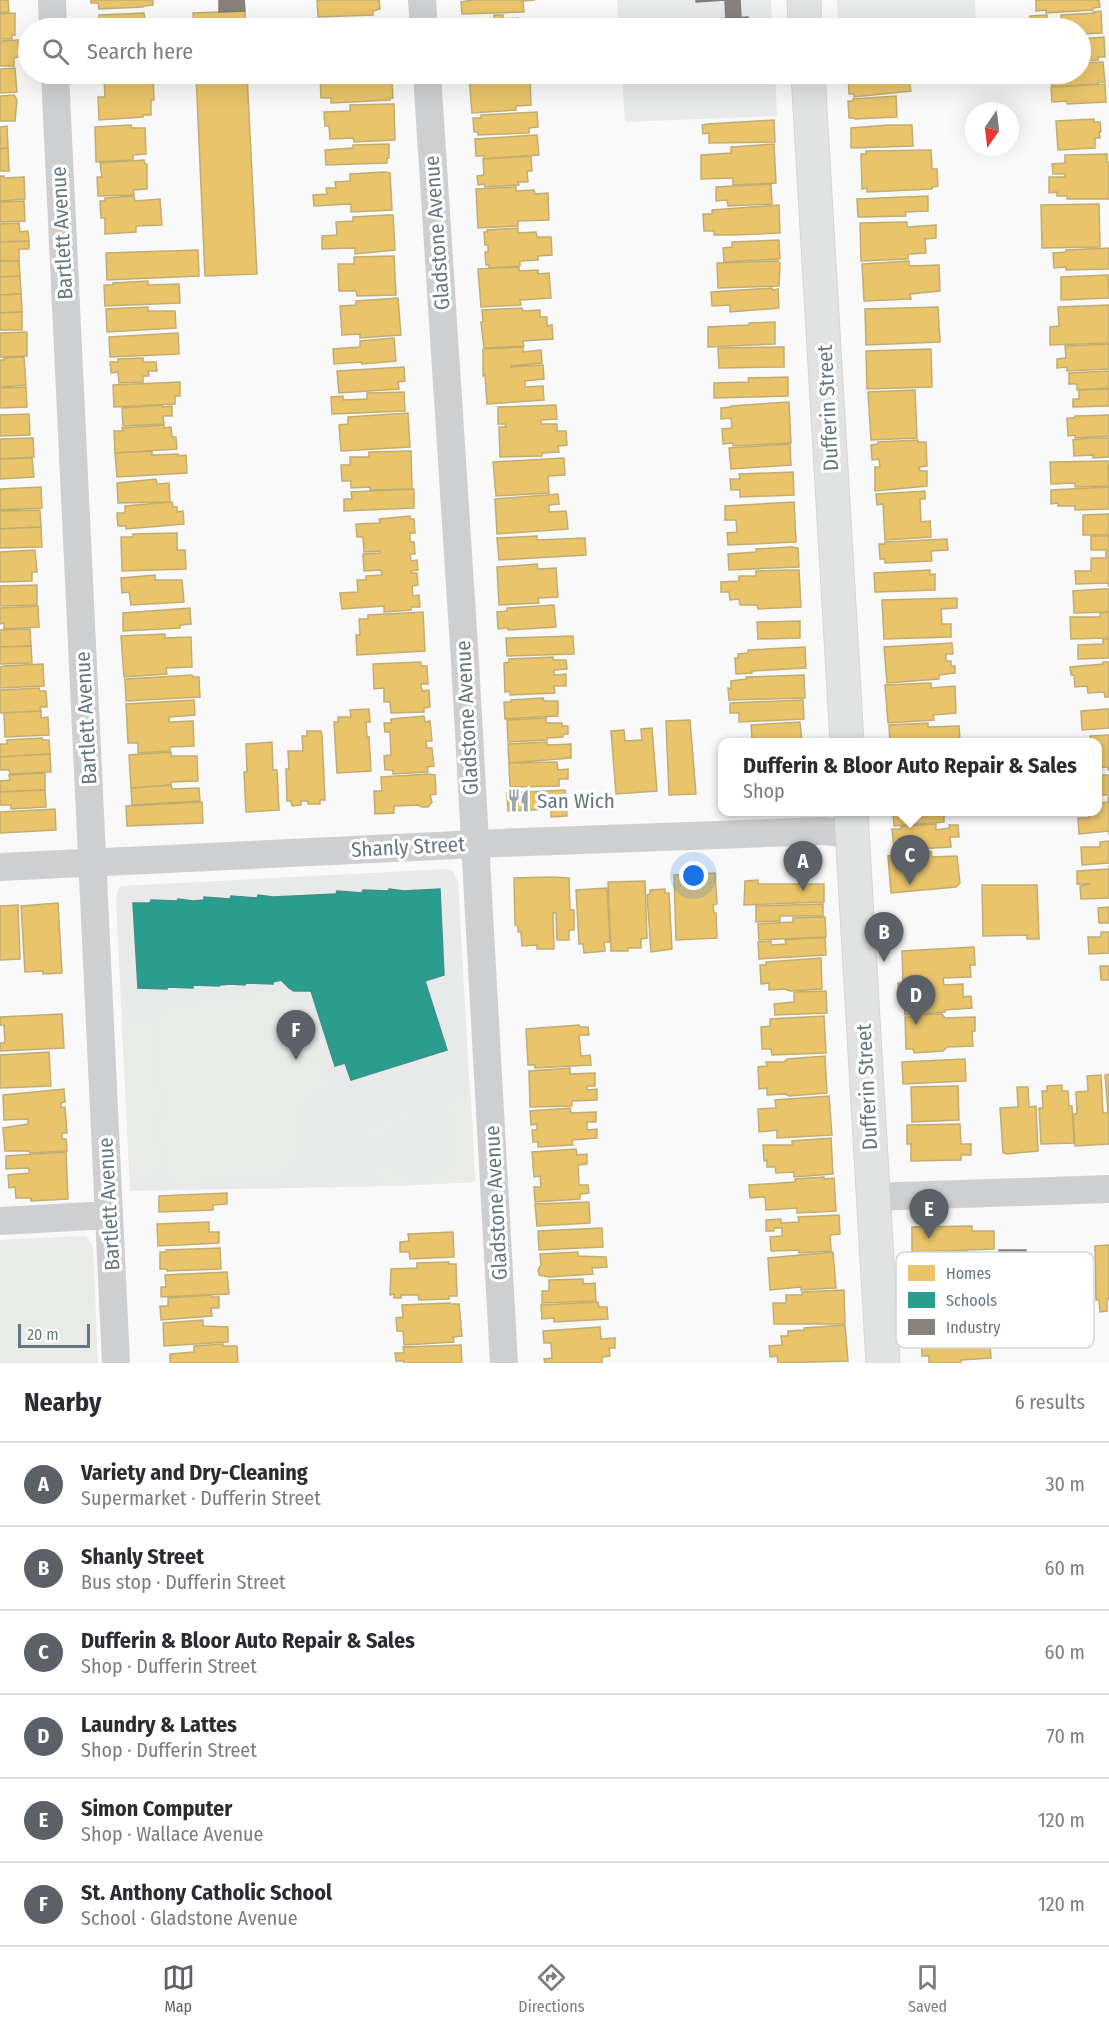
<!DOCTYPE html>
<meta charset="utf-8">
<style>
:root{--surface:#fff;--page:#f7f7f7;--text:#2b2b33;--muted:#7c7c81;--line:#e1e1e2;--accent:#5c6169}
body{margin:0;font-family:"Fira Sans Condensed",sans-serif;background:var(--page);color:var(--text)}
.compass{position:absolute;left:965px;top:102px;width:54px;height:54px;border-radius:50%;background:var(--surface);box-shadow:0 6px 24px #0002;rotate:194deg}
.scale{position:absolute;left:18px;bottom:15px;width:72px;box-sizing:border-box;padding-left:6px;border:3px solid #657683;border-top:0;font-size:16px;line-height:21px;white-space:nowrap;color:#657683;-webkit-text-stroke:4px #fff;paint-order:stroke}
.you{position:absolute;left:694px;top:876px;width:21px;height:21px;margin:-15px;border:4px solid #fff;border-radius:50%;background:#1a73e8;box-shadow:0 0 0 9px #1a73e833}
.badge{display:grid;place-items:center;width:39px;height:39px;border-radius:50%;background:var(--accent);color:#fff;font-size:20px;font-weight:700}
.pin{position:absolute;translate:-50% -50px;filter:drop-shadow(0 2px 3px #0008)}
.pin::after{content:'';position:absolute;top:32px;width:21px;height:18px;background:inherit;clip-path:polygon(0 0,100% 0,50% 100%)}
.popup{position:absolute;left:718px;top:738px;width:384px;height:78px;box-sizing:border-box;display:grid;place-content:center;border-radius:12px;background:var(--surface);filter:drop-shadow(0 2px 4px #0005);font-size:20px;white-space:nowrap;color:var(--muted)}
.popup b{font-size:22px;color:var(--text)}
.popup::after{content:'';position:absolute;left:50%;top:100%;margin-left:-12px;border:12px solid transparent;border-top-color:var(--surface)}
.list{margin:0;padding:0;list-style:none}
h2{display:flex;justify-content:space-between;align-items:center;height:78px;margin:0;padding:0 24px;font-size:26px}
h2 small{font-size:20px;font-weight:400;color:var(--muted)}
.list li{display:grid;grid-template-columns:39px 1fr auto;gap:18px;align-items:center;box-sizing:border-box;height:84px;padding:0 24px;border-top:2px solid var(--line)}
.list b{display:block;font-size:22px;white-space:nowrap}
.list p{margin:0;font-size:20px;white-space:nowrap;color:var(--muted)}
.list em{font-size:20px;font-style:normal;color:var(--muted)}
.icon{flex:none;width:33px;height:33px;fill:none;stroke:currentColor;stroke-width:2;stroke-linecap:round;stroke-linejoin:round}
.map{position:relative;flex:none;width:1109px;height:1363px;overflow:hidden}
.search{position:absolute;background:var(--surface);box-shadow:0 6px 24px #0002;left:18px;right:18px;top:18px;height:66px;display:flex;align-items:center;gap:15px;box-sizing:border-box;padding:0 21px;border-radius:33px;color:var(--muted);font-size:22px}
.sheet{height:582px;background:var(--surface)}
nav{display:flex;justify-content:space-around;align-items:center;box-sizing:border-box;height:84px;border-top:2px solid var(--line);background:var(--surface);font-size:16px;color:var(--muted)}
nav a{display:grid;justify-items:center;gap:3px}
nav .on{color:var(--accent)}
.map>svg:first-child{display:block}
.built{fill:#e8e9e9}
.green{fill:#e8ebe6}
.homes{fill:#e9c46a;stroke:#c1ad72;stroke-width:1.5}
.schools{fill:#2a9d8f;stroke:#3c918b;stroke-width:1.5}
.industry{fill:#8a817c;stroke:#7f7e7e;stroke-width:1.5}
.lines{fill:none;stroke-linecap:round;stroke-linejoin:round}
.secondary-casing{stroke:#d5d6d7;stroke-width:35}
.street{stroke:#cecfd0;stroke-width:28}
.secondary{stroke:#e1e2e2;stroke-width:33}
.labels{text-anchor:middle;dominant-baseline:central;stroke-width:6;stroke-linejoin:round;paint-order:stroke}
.street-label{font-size:21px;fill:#657683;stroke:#fff}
.poi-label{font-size:21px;fill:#657683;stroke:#fff;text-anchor:start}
.key{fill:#fff;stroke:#d1d6da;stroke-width:1.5}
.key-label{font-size:16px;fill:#657683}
</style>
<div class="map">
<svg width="1109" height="1363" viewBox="0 0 1109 1363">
<rect width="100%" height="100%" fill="#f9f9f9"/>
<!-- built -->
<g class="built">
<polygon points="617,0 771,0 772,28 619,28"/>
<polygon points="837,0 975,0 976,24 838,28"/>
<polygon points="622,74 775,74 777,116 625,122"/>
<polygon points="447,869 453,871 458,882 475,1182 394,1186 130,1191 116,900 118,889 121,886"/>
</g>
<!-- green -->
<g class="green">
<path d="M276,991l22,15 30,81c-8,3 -20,6 -25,13 -4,6 -4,12 -3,19 2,30 4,44 -27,57l-102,9 -12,-57 7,-19v-13l-11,-25v-14l4,-20 -5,-23 38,-11z"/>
<path d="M148,1024c16,10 4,29 2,43 3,10 11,21 13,31 2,12 -10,20 -10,32 1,17 16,22 5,41l-28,9 -8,-155z"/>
<polygon points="471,1096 475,1182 394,1186 381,1182 369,1169 368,1166 390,1165 390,1174 411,1174 411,1180 433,1179 432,1172 453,1170 450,1107 429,1107 429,1105 453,1098"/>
<path d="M408,1112l1,12 -20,1v11l-23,1c9,-17 26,-19 42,-25z"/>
<polygon points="86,1236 93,1246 98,1363 0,1363 0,1240"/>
</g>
<!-- homes -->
<g class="homes">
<polygon points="0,0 8,0 9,12 0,13"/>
<polygon points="91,0 153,0 153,5 144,6 143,7 99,9 98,3 91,3"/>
<polygon points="317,0 379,0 380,9 373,11 373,15 318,17"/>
<polygon points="473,0 535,0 523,1 524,12 462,14 461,2"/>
<polygon points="1036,0 1099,0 1100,7 1093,8 1093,10 1046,13 1046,10 1036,11"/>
<polygon points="245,11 245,28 194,28 193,13"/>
<polygon points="1101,11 1102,33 1080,34 1080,28 1030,28 1030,16 1047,15 1047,19 1061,19 1061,15 1094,13 1093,12"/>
<polygon points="15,13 15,35 12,35 12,39 0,39 0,14"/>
<polygon points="144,13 145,21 154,20 154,28 96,28 96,22 99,22 99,15"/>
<polygon points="494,15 503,15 503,19 518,18 519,28 469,28 469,22 494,20"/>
<polygon points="381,20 382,28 329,28 329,23"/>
<polygon points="1104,37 1105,57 1098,57 1098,60 1080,61 1080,39"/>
<polygon points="18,40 19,57 14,58 14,66 0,66 0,41"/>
<polygon points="1103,62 1105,82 1098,82 1098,84 1052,87 1051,75 1043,75 1043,74 1080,74 1080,63"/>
<polygon points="15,68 17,92 0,93 0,69"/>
<polygon points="99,74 153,74 154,100 151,100 151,115 143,115 143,117 99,120 98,97 105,97 104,79 99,79"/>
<polygon points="196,74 247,74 257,274 205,276"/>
<polygon points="330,74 388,74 388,83 392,82 393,98 390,98 390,100 331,103 331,98 321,98 320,75"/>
<polygon points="476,74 514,74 514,77 530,77 531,105 516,106 516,110 472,113 469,76 476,75"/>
<polygon points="848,74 908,74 911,91 854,97 854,94 849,94"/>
<polygon points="1105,84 1106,102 1067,104 1067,101 1052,102 1051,87"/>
<polygon points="14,95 17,100 15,121 0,121 0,96"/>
<polygon points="896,96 897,117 855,119 854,118 849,118 848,101 853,101 853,99"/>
<polygon points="394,104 395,140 354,142 353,138 330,139 329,126 325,126 324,112 350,111 350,105"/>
<polygon points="537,112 538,127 529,128 529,133 478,135 478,132 474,132 473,118 481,118 481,115"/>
<polygon points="1094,119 1094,122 1100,122 1101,132 1099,132 1100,138 1095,138 1095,148 1058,150 1056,121"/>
<polygon points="774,120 775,142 709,143 709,133 703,134 702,125 708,124"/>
<polygon points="131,125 132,128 145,128 146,154 133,155 133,160 96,162 95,127"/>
<polygon points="888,125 912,125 913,146 851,148 851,128"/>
<polygon points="7,126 8,148 0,149 0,127"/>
<polygon points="537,135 539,155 484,159 484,156 476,156 475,139"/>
<polygon points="389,144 389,158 387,158 387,163 326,165 325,150 353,148 353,145"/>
<polygon points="774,144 776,183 733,185 733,178 701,179 701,155 731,153 731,147"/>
<polygon points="8,148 9,171 0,171 0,149"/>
<polygon points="931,150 932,169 937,169 938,186 932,187 932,189 867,192 867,188 862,189 861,154 866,154 866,151"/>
<polygon points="1107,154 1107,162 1109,162 1109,199 1067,199 1067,196 1057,196 1057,192 1049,193 1049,177 1065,177 1065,174 1053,174 1052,164 1065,163 1065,155"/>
<polygon points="531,156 532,171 527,171 528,182 518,182 519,185 485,187 484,184 478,185 477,176 484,175 483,159"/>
<polygon points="144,160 145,164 147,164 147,189 133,190 134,195 98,196 97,177 102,177 100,163"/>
<polygon points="384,172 390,173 392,210 351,212 351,204 314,206 313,195 327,194 326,188 336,188 335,182 350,181 350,174"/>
<polygon points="0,176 4,176 4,178 24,177 25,199 0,201"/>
<polygon points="771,184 772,204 728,206 727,200 716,201 716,187"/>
<polygon points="516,187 516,191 534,190 535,194 548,193 549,220 518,221 518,226 478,228 476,189"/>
<polygon points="134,196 135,201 160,199 162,225 136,226 136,232 105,234 105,218 101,218 100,201 105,201 105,198"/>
<polygon points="928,196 928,211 905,212 906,216 858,217 857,199"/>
<polygon points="24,201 25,221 0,222 0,202"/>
<polygon points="1099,204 1100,247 1042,248 1041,205"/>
<polygon points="779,205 780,233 733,235 714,235 714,231 704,231 703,214 712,214 712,210"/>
<polygon points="387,215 393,215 395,250 355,254 355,248 322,249 322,236 337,235 336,222 353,221 353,217"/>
<polygon points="907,222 907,227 936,225 936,238 925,239 926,253 908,254 908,259 861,261 860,223"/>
<polygon points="19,223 20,232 28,231 29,241 0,242 0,224"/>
<polygon points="518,228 518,233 536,232 537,237 551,237 552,255 538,256 538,260 520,261 520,266 489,268 489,265 486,265 485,252 488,252 488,245 485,245 484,232 487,232 487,230"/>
<polygon points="779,240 780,259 724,262 723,248 732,247 732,242"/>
<polygon points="29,241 29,249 19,249 19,261 0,261 0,242"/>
<polygon points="1109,248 1109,269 1066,270 1066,267 1054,268 1053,253 1066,252 1066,250"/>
<polygon points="198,250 199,276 107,280 106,253"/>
<polygon points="394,256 396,295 357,296 356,291 339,291 338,264 354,264 354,257"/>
<polygon points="0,261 19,261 20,276 0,277"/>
<polygon points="778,261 780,263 779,286 718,288 717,263"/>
<polygon points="909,261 909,266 939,265 940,291 910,294 911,299 864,301 862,264"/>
<polygon points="519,267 519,271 538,270 538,274 549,273 551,298 520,300 521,305 481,307 478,269"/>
<polygon points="1108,275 1109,298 1061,300 1061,277"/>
<polygon points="20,276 21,294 0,295 0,277"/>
<polygon points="148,281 148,285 179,284 180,303 105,306 104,285 113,285 113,283"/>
<polygon points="772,288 773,290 778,289 779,308 730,312 730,305 712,306 711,292"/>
<polygon points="21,294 22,312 0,313 0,295"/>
<polygon points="398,298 401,335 360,338 360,334 342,335 340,306 356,305 356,301"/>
<polygon points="1109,305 1109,343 1050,345 1050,327 1059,326 1058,307"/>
<polygon points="148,307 148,311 175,311 176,328 107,332 106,309"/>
<polygon points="938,307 940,342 866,345 865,309"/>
<polygon points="522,308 523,311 540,310 540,317 547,317 547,326 552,325 553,339 523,341 524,346 484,348 481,322 483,322 482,310"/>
<polygon points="22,312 22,330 0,330 0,313"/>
<polygon points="775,322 775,344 708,347 708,327 749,325 749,323"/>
<polygon points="27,332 27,356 0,357 0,333"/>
<polygon points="178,333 179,354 110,357 109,337"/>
<polygon points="394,338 396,361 362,364 361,362 334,364 333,349 360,347 360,341"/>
<polygon points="1109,344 1109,369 1067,371 1067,367 1057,368 1057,359 1066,358 1065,346"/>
<polygon points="523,347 523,352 541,350 542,363 511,366 511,367 543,365 544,379 525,381 525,387 543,386 544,400 487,404 485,375 483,376 483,349"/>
<polygon points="784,347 784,367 719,368 718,348"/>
<polygon points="931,349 932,387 867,389 866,351"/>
<polygon points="24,357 26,385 0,387 0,360 4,360 4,358"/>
<polygon points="143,358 143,362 156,362 157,371 148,371 149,376 143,376 143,382 119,383 118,372 111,373 110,362 118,362 118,359"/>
<polygon points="404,367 405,381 398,382 399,389 339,393 337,371"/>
<polygon points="1109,371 1109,388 1077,390 1077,384 1069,384 1069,373"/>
<polygon points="788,377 788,396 714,398 714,383 749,382 748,378"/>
<polygon points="180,382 180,396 175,396 175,404 114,407 113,385"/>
<polygon points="26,387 27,407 0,408 0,388"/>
<polygon points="1109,389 1109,406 1073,407 1073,399 1079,399 1079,390"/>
<polygon points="915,390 917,438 871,440 868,392"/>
<polygon points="404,392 405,411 332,414 331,397 343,396 343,400 367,399 367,393"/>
<polygon points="789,402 791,443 733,446 733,443 723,444 722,429 732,428 731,418 721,419 721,408 731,407 731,406"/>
<polygon points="162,405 162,407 172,406 172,416 163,416 164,424 123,426 122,408"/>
<polygon points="556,405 557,419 541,420 541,424 557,424 557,431 566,431 567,445 558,446 559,452 542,453 542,456 500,457 499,427 506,427 505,424 498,424 498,407"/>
<polygon points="408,413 410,447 341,451 339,425 348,424 348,417"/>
<polygon points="29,414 30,435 0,436 0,415"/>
<polygon points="1109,415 1109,436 1075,438 1075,435 1068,436 1067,418 1074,418 1075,416"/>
<polygon points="164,425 164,428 171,427 172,437 176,437 177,449 115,453 114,431 123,431 122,428"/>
<polygon points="33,438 34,457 0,459 0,439"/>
<polygon points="1091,438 1109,438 1109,457 1093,458 1093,455 1074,456 1073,440"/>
<polygon points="918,440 918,442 926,442 927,466 919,467 920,471 927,471 927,486 875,491 875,467 880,467 879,459 872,460 871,445 878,444 878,442"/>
<polygon points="790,444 791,465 731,469 729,448"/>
<polygon points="152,451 152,455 178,454 178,456 186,455 187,473 117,477 115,453"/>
<polygon points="411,451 412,489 370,490 370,487 351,488 351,481 342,481 341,465 350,465 350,457 369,457 369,452"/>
<polygon points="32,458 34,477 0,479 0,459"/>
<polygon points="564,458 565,475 548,476 549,493 496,496 493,462"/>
<polygon points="1108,461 1109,486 1075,487 1075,483 1051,484 1050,462"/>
<polygon points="793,472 794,495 740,497 740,490 731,490 730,479 740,479 739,474"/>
<polygon points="156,479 157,484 169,483 170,502 118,503 117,483"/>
<polygon points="41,487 42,508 0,510 0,489"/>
<polygon points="1109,487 1109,509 1075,510 1075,506 1058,506 1058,503 1051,504 1051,490"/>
<polygon points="414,489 414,508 344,511 344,499 352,499 351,492"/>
<polygon points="925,491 925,499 920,499 921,522 930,521 931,537 885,540 883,504 877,505 876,494"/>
<polygon points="558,494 559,504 549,505 549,512 566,511 568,529 497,534 495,499"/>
<polygon points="172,502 173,507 177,507 177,512 183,511 184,524 126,529 126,526 118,526 117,513 125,513 125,506"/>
<polygon points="794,502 796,542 728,545 727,533 737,532 736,520 725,520 725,506"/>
<polygon points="40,510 41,527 0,529 0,511"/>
<polygon points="1109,514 1109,535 1083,535 1083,515"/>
<polygon points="410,516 410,519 414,519 415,533 410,533 410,542 414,542 415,554 410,554 411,561 417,560 418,570 411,571 411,573 417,573 418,585 412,586 413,596 419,595 420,607 411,607 411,610 384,612 384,606 342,609 340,593 358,592 357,580 366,580 366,576 382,575 381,570 364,571 363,554 380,553 380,551 364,552 363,537 357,537 356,524 380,523 379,519"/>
<polygon points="41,527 42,547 0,548 0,529"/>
<polygon points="177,533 177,550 185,550 186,569 122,571 121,537 133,537 133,534"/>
<polygon points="537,536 537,540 585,538 586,555 499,560 497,538"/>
<polygon points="1091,536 1109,536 1109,587 1108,583 1076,584 1075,571 1091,571 1091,558 1106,558 1106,550 1091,550"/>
<polygon points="947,539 948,550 931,551 932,561 885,563 885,559 880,559 879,544 885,544 885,542"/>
<polygon points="791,547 798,548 799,567 729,570 728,554 756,552 756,549"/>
<polygon points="35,550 37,572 32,572 32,581 0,582 0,552"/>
<polygon points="537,564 538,569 556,568 558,597 538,598 539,603 499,605 497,567"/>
<polygon points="793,570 799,570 801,607 758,609 757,605 740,605 739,599 730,600 729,592 721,592 721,582 739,581 739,576 756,576 756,571"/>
<polygon points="930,570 930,575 935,574 935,590 875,592 874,573"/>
<polygon points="155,575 155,580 182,580 184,602 131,605 129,592 122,593 121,578"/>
<polygon points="37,585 37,605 0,606 0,586"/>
<polygon points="1102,589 1109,589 1109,612 1074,613 1073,591"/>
<polygon points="957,598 957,608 941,609 942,624 951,624 951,637 884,639 882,600"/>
<polygon points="554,605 556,627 508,630 508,628 498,629 497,612 507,611 507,608"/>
<polygon points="38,606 39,627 4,629 4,623 0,624 0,608"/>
<polygon points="190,608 191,624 180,625 180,628 123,631 123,613"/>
<polygon points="423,612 425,651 357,655 356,635 360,635 359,619 368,619 368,615"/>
<polygon points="1109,612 1109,638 1071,639 1070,617 1100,617 1100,613"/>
<polygon points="800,621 800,638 758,639 757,622"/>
<polygon points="30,629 31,646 0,647 0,630"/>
<polygon points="165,634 165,638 191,637 192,667 166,668 167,674 124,677 121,636"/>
<polygon points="573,636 574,654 507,656 506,638"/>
<polygon points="1103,639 1109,639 1109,658 1078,659 1078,645 1103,644"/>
<polygon points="952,643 953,654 946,654 946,661 951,661 951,666 955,666 955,673 939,675 939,679 887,683 884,647"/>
<polygon points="31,646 32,663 0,664 0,647"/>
<polygon points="805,647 806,668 752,671 752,673 736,674 735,658 738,658 738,654 748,653 748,650"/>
<polygon points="553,657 553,660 566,660 567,669 554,670 554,675 566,674 566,686 554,686 555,693 510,695 510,691 505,692 504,663 509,662 509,659"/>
<polygon points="421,662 421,666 427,666 428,684 421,684 422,691 429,690 430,707 424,708 424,712 391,713 390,702 384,702 384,688 374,689 373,664"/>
<polygon points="1103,662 1109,662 1109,697 1105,697 1104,692 1088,693 1087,686 1075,687 1074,675 1071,675 1070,667 1103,664"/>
<polygon points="43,664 44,686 0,688 0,667 3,666"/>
<polygon points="192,675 193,677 199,677 200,697 126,701 125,679"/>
<polygon points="804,675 805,698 729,700 728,688 731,689 731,681 747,679 746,677"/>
<polygon points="931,683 931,688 955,686 956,713 933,715 934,720 888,723 885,685"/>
<polygon points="39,688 40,691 46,691 47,707 40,707 41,711 0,713 0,690"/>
<polygon points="543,698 544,701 558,701 558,716 505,719 504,702 511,702 511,700"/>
<polygon points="194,700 195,715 169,717 169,722 193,721 194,746 170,747 170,751 138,753 138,743 128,743 126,704"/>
<polygon points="803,700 804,719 739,722 739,713 730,713 730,703"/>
<polygon points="369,709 370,722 366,722 367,738 369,737 371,771 337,773 334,722 338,722 338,717 351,717 350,710"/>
<polygon points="1106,709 1109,709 1109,728 1082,730 1081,711"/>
<polygon points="41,711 41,718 48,717 49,735 5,737 4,713"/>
<polygon points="424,716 425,722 430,721 432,741 426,741 427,748 432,748 434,766 427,767 428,772 393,774 393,770 385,770 384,756 391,755 390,732 385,732 384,723 391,723 391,719"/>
<polygon points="546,718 546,723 562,723 562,726 568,726 568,734 563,734 563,737 547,738 547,740 508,742 507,720"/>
<polygon points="690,720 696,794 669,795 666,721"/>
<polygon points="800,722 802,742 740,742 740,740 752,739 751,725"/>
<polygon points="928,723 928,727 959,726 960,740 974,740 974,742 890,742 889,725"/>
<polygon points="652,728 657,791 616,794 611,731 624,730 625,741 642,740 641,729"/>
<polygon points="307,731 321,731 322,735 325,800 320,800 320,804 308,804 308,801 301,801 301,805 292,806 291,801 287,801 286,769 289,769 288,751 303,751 302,736 307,736"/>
<polygon points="1109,735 1109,770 1108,770 1108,767 1098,768 1098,742 1090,742 1090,736"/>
<polygon points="42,738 43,740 49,740 50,754 0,757 0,744 7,744 7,740"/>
<polygon points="272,742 273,770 277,770 279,810 246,812 244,772 247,772 246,744"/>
<polygon points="547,742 547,745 571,744 571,758 509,763 508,744"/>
<polygon points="171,752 171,756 197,756 198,781 171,782 171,785 131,788 129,755"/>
<polygon points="50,754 51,772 10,774 9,770 0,770 0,757"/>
<polygon points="557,762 558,770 568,769 568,779 559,779 559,786 510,787 509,763"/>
<polygon points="45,773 45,790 0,792 0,781 10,780 9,775"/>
<polygon points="429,774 435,775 436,794 430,795 432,802 428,807 422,807 419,805 394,806 394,813 375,814 374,791 382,791 381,777"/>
<rect x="1098" y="775" width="11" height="20"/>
<polygon points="171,785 172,789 199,788 200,801 132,805 131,788"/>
<polygon points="45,790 46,807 11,809 11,805 0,805 0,792"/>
<polygon points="565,790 567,816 551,817 551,809 508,811 507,793"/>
<polygon points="1108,797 1109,797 1109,835 1109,831 1079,834 1078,818 1089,818 1089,812 1098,812 1098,803 1108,802"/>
<polygon points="202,802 203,823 127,826 126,806"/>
<polygon points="55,809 56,830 0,833 0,812"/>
<polygon points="893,812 944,812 944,822 894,826"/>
<polygon points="936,824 936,830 950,828 949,825 958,825 959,837 950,837 951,847 902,850 902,847 894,848 892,829 901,829 901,826"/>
<polygon points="1109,841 1109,863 1082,865 1081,847 1100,847 1100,842"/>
<polygon points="931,851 932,857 957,856 960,883 956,887 891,893 888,856"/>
<polygon points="1109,865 1109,898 1081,899 1080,886 1091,884 1077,884 1077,871 1109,869"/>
<polygon points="715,873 717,904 713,905 714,913 716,913 717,938 676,940 674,875"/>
<polygon points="550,877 569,878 570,910 574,910 574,930 569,930 569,940 557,940 556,913 553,913 554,949 537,949 537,945 522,946 521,932 518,932 518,926 515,925 514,878"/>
<polygon points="758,880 758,884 824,884 824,902 744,905 745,881"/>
<polygon points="645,881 647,938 641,939 641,948 628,948 628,951 611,951 608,882"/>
<polygon points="982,885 1037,885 1039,939 1027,939 1027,935 983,936"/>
<polygon points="607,888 610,942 604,942 605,951 584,953 583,944 579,944 576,890"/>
<polygon points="665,889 665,893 669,893 672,949 651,952 647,895 650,894 650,890"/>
<polygon points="58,903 62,973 43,974 43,971 25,972 21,906"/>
<polygon points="823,904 823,916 780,916 780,921 756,922 756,906"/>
<polygon points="18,905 20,959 0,960 0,906"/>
<polygon points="1109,907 1109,923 1099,923 1098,908"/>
<polygon points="825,917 826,937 759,940 758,924 793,922 793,918"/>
<polygon points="1101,932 1109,932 1109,953 1089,954 1088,937 1101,937"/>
<polygon points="812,938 825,938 826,955 759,959 758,942 771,941 771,945 786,944 785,940"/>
<polygon points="974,947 975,965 970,965 971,977 943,978 944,985 963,984 963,997 971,996 972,1008 945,1010 945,1012 905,1015 904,999 899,999 898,983 903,983 902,951"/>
<polygon points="821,958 822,989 790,991 785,989 769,990 769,983 761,984 760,965 766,965 766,962"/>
<polygon points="1100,966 1109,966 1109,980 1101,980"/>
<polygon points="826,991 827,1013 775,1015 774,1004 794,1002 794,992"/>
<polygon points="62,1014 64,1048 0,1051 0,1043 5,1043 4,1025 0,1025 0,1017"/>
<polygon points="942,1014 945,1018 975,1017 975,1031 972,1031 973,1046 947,1047 943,1051 914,1053 913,1049 906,1049 905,1017 911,1017 911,1015"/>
<polygon points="824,1016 826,1053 772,1055 771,1049 762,1049 761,1027 770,1026 770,1019"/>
<polygon points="579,1025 580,1027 588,1027 589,1035 579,1035 581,1056 590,1055 591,1065 535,1068 535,1065 528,1065 526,1029"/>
<polygon points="49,1052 51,1086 0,1088 0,1055"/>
<polygon points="825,1056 827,1093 789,1096 785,1094 767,1095 767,1088 759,1089 758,1067 767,1066 766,1062 784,1062 787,1059"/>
<polygon points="965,1059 966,1081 903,1084 902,1062"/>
<polygon points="570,1068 570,1074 595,1073 595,1086 587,1086 587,1090 597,1089 597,1100 572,1101 572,1106 530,1107 529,1071"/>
<polygon points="1109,1074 1109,1144 1075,1146 1073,1114 1077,1114 1076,1092 1088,1091 1087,1076 1101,1075 1103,1113 1108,1113 1105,1075"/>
<polygon points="1062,1085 1062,1091 1068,1091 1069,1106 1072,1106 1074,1143 1041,1144 1039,1108 1043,1108 1042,1091 1047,1091 1047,1086"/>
<polygon points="958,1086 959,1120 912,1122 911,1087"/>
<polygon points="1017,1087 1028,1087 1029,1107 1036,1106 1038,1151 1006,1154 1006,1153 1003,1153 1000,1108 1018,1107"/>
<polygon points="64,1089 65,1102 61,1103 61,1108 65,1107 67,1133 62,1133 62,1139 66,1139 67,1151 30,1153 29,1151 5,1151 3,1128 28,1124 28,1119 4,1120 3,1095"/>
<polygon points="829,1096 832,1135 777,1138 777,1130 759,1132 758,1109 776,1108 775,1100"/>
<polygon points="570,1108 571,1113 596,1112 596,1122 587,1122 587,1130 597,1129 597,1138 572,1140 573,1145 538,1147 538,1142 533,1142 532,1130 537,1130 537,1124 531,1125 530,1111"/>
<polygon points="960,1124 961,1144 971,1144 971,1155 961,1155 961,1160 911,1161 911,1144 907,1144 907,1125"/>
<polygon points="831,1138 833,1174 794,1177 794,1172 776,1173 775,1167 767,1167 767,1160 764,1161 763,1145 792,1145 792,1141"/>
<polygon points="576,1149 577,1155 587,1154 587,1164 578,1165 579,1185 588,1185 589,1193 580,1194 580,1199 535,1202 534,1187 541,1187 540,1176 534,1177 532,1152"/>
<polygon points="66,1152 68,1199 31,1201 31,1198 16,1198 15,1187 9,1188 8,1175 29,1173 29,1168 6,1169 6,1156"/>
<polygon points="824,1177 824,1179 834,1178 836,1211 797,1213 797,1208 766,1210 765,1197 750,1198 749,1185 795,1182 795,1179"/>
<polygon points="227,1193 227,1204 213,1205 213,1210 159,1212 159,1196"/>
<polygon points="589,1202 590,1223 537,1226 535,1204"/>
<polygon points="839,1215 840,1234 830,1235 831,1251 799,1253 799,1250 771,1251 770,1237 782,1236 782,1228 774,1228 774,1231 766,1231 766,1220 781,1219 781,1223 799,1222 798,1217"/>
<polygon points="209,1222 209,1232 219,1232 219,1243 158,1246 157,1224"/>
<polygon points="972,1226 972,1231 994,1231 994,1249 912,1252 912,1227"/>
<polygon points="602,1228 603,1247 539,1250 538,1231"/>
<polygon points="453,1232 454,1257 410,1259 409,1252 400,1252 400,1242 409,1241 408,1234"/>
<polygon points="1109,1245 1109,1299 1107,1299 1107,1311 1100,1312 1099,1300 1096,1300 1095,1246"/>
<polygon points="220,1248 221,1269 167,1271 167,1269 160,1269 160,1252 166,1252 166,1250"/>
<polygon points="967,1251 968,1261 978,1260 979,1269 913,1271 912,1254"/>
<polygon points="578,1252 578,1256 606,1257 607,1267 592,1268 593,1274 549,1277 539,1275 538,1270 541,1265 540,1254"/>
<polygon points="833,1252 836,1288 801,1290 801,1287 770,1290 768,1258"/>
<polygon points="1063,1254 1063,1260 1073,1260 1073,1255 1083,1254 1084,1260 1088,1260 1091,1313 1054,1316 1051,1260 1054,1260 1053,1255"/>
<polygon points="449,1262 449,1264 456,1264 457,1296 449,1296 449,1299 419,1300 418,1295 401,1295 401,1298 394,1298 394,1294 390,1295 391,1269 417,1268 417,1263"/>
<polygon points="227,1272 229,1294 161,1297 161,1287 166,1287 165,1275"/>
<polygon points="972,1276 973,1285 985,1284 986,1307 974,1308 974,1314 927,1317 927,1315 920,1315 918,1281 924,1281 924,1279"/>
<polygon points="583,1279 583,1284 595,1283 596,1301 542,1303 542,1291 549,1291 549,1280"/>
<polygon points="844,1290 845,1324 774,1324 773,1303 786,1303 786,1295 802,1295 802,1292"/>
<polygon points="211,1295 211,1297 219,1297 219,1308 211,1308 212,1316 161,1320 160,1306 168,1306 168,1298"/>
<polygon points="598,1302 599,1307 607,1307 608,1319 554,1322 554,1318 542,1319 541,1305"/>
<polygon points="450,1303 451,1304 459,1304 462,1336 453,1337 454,1342 404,1345 403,1331 397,1331 396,1318 403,1317 402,1305"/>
<polygon points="203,1320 203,1326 228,1327 228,1342 164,1346 163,1323"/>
<polygon points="845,1325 848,1361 778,1363 777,1356 770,1357 769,1346 782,1345 781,1336 788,1336 788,1331 804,1330 804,1328"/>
<polygon points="600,1327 601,1339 615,1338 615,1348 609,1348 610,1356 602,1357 602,1363 545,1363 544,1359 552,1358 551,1343 544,1343 543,1331"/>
<polygon points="958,1328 958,1333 976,1332 977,1345 990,1344 991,1358 961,1360 961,1363 929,1363 929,1356 922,1356 921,1330"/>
<polygon points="223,1344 223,1346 237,1346 238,1363 170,1363 170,1354 194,1352 194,1346"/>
<polygon points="461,1345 462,1363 404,1363 404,1361 396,1361 395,1353 404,1353 403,1347"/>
</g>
<!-- schools -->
<polygon class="schools" points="389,889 404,891 440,889 444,975 425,981 447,1050 351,1080 345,1063 335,1066 311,991 294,991 289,988 281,980 273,982 273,984 246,983 245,985 231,984 220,985 219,986 193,985 193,988 167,987 167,989 138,988 133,903 150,903 151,900 177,901 178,899 193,901 204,900 204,897 230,899 231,896 257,898 258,895 273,897 336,894 337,891 362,893 363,890 389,891"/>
<!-- industry -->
<g class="industry">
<polygon points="219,0 244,0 245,11 219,12"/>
<polygon points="696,0 740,0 741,18 726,19 725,0 696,2"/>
<polygon points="748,17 748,28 645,28 645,23"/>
<polygon points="648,74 751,74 751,75 649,82"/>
<polygon points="999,1250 1026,1250 1026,1270 999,1271"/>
</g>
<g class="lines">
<defs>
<g id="secondary">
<polyline points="804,0 805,28"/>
<polyline points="808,74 847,742"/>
<polyline points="851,812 883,1363"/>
</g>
</defs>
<!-- secondary casing -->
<use href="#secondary" class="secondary-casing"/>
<!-- street -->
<g class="street">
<polyline points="52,0 53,28"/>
<polyline points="422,0 424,28"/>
<polyline points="55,74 116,1363"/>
<polyline points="427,74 465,662 504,1363"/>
<polyline points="0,867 498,843 822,831 853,834"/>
<polyline points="873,1197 1109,1189"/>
<polyline points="0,1221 109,1215"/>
</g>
<!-- secondary -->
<use href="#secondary" class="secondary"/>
</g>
<!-- icons -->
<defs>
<symbol id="restaurant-bare" viewBox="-9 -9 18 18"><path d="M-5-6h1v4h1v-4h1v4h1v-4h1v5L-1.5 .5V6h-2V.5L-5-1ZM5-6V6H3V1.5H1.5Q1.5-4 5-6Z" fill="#99a4ac" stroke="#fff" stroke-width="2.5" paint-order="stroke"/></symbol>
</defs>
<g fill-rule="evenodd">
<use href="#restaurant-bare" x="502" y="784" width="33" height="33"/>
</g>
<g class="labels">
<!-- street labels -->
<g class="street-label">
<text transform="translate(62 233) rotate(-93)">Bartlett Avenue</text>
<text transform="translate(437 233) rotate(-94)">Gladstone Avenue</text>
<text transform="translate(828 408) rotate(-93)">Dufferin Street</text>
<text transform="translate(86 718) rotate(-93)">Bartlett Avenue</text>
<text transform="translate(467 718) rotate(-93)">Gladstone Avenue</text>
<text transform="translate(408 847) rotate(-3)">Shanly Street</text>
<text transform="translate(867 1087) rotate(-93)">Dufferin Street</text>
<text transform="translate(496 1203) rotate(-93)">Gladstone Avenue</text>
<text transform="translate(109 1204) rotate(-93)">Bartlett Avenue</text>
</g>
<!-- poi labels -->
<g class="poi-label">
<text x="537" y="801">San Wich</text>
</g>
</g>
<!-- legend -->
<rect x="896" y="1252" width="198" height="96" rx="9" class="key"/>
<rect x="908" y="1265" width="27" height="16" fill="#e9c46a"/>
<rect x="908" y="1292" width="27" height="16" fill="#2a9d8f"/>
<rect x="908" y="1319" width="27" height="16" fill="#8a817c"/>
<g class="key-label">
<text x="946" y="1279">Homes</text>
<text x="946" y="1306">Schools</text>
<text x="946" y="1333">Industry</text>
</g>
</svg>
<svg class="compass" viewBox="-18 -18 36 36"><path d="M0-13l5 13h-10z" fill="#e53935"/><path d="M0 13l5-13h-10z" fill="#7c7c81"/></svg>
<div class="scale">20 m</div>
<div class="you"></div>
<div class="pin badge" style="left:803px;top:891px">A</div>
<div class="pin badge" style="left:884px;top:962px">B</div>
<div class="pin badge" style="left:910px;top:885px">C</div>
<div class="popup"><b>Dufferin &amp; Bloor Auto Repair &amp; Sales</b>Shop</div>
<div class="pin badge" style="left:916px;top:1025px">D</div>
<div class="pin badge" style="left:929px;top:1239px">E</div>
<div class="pin badge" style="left:296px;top:1060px">F</div>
<div class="search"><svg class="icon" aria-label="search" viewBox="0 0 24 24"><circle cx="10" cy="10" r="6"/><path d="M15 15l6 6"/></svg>Search here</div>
</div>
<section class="sheet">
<h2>Nearby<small>6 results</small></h2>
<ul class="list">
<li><span class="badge">A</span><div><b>Variety and Dry-Cleaning</b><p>Supermarket · Dufferin Street</p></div><em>30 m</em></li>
<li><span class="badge">B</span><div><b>Shanly Street</b><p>Bus stop · Dufferin Street</p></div><em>60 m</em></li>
<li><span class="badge">C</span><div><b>Dufferin &amp; Bloor Auto Repair &amp; Sales</b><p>Shop · Dufferin Street</p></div><em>60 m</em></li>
<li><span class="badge">D</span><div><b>Laundry &amp; Lattes</b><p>Shop · Dufferin Street</p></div><em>70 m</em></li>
<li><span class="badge">E</span><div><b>Simon Computer</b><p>Shop · Wallace Avenue</p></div><em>120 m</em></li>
<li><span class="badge">F</span><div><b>St. Anthony Catholic School</b><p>School · Gladstone Avenue</p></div><em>120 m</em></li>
</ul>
</section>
<nav>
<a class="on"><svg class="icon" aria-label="map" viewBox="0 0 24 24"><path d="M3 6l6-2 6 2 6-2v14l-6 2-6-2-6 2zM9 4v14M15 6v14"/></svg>Map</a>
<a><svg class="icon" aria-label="directions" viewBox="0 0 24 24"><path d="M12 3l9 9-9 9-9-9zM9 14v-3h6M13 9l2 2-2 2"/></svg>Directions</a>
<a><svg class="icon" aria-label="saved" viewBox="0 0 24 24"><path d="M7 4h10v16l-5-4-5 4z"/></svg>Saved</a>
</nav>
